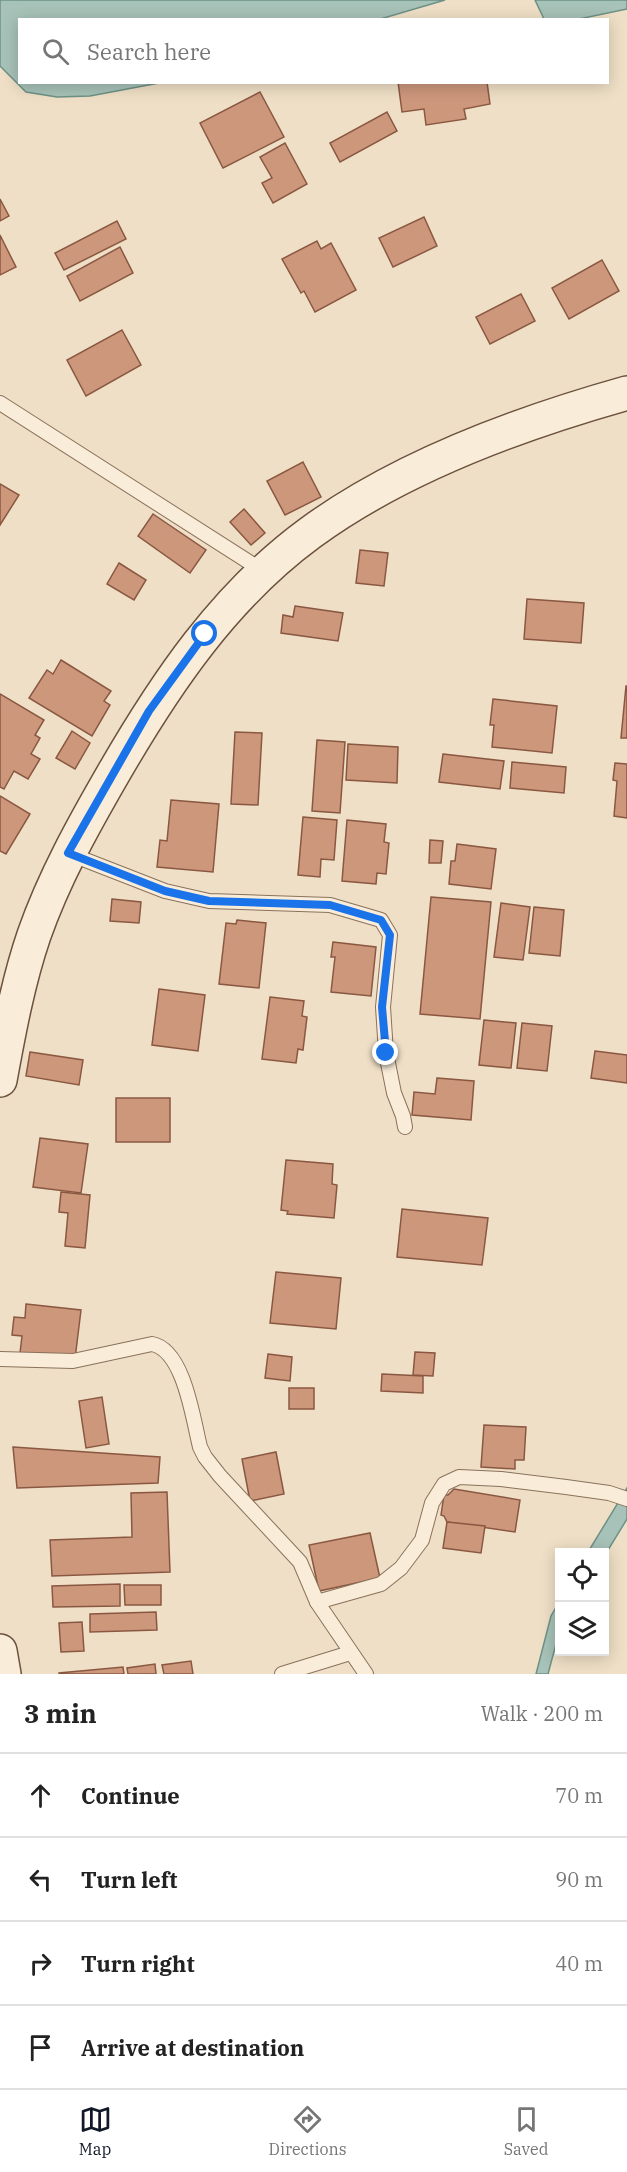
<!DOCTYPE html>
<meta charset="utf-8">
<style>
:root{--surface:#fff;--page:#f6f6f6;--text:#222;--muted:#767676;--line:#e0e0e0;--accent:#111827}
body{margin:0;font-family:"IBM Plex Serif",serif;background:var(--page);color:var(--text)}
.controls{position:absolute;right:18px;bottom:18px;display:grid;overflow:hidden;border-radius:0px;box-shadow:0 3px 15px #0003}
.controls button{width:54px;height:54px;display:grid;place-items:center;padding:0;border:0;border-bottom:2px solid var(--line);background:var(--surface);color:var(--text);font:30px sans-serif}
.stop{position:absolute;width:18px;height:18px;margin:-14px;border:4px solid #1a73e8;border-radius:50%;background:#fff}
.stop.end{background:#1a73e8;border-color:#fff;box-shadow:0 2px 6px #0008}
.list{margin:0;padding:0;list-style:none}
h2{display:flex;justify-content:space-between;align-items:center;height:78px;margin:0;padding:0 24px;font-size:26px}
h2 small{font-size:20px;font-weight:400;color:var(--muted)}
.list li{display:grid;grid-template-columns:39px 1fr auto;gap:18px;align-items:center;box-sizing:border-box;height:84px;padding:0 24px;border-top:2px solid var(--line)}
.list b{display:block;font-size:22px;white-space:nowrap}
.list em{font-size:20px;font-style:normal;color:var(--muted)}
.icon{flex:none;width:33px;height:33px;fill:none;stroke:currentColor;stroke-width:2;stroke-linecap:round;stroke-linejoin:round}
.map{position:relative;flex:none;width:627px;height:1674px;overflow:hidden}
.search{position:absolute;background:var(--surface);box-shadow:0 3px 15px #0003;left:18px;right:18px;top:18px;height:66px;display:flex;align-items:center;gap:15px;box-sizing:border-box;padding:0 21px;border-radius:0px;color:var(--muted);font-size:22px}
.sheet{height:414px;background:var(--surface)}
nav{display:flex;justify-content:space-around;align-items:center;box-sizing:border-box;height:84px;border-top:2px solid var(--line);background:var(--surface);font-size:16px;color:var(--muted)}
nav a{display:grid;justify-items:center;gap:3px}
nav .on{color:var(--accent)}
.map>svg:first-child{display:block}
.water{fill:#a7c2b8;stroke:#6e9185;stroke-width:1.5}
.building{fill:#cd977c;stroke:#8a5841;stroke-width:1.5}
.lines{fill:none;stroke-linecap:round;stroke-linejoin:round}
.lane-casing{stroke:#8a715b;stroke-width:16}
.secondary-casing{stroke:#6c523e;stroke-width:36}
.lane{stroke:#f9edd9;stroke-width:14}
.secondary{stroke:#f9edd9;stroke-width:33}
.route{stroke:#1a73e8;stroke-width:8}
</style>
<div class="map">
<svg width="627" height="1674" viewBox="0 0 627 1674">
<rect width="100%" height="100%" fill="#efdfc6"/>
<!-- water -->
<g class="water">
<polygon points="0,0 445,0 377,20 20,20 20,82 159,83 90,96 57,97 26,92 0,66"/>
<polygon points="535,0 627,0 627,9 579,19 544,19"/>
<polygon points="627,1488 627,1519 605,1555 604,1552 588,1552"/>
<polygon points="559,1602 559,1633 548,1674 536,1674 551,1616"/>
</g>
<!-- building -->
<g class="building">
<polygon points="398,82 487,82 490,104 464,109 466,119 426,125 424,109 402,112"/>
<polygon points="260,92 284,137 223,168 200,123"/>
<polygon points="387,112 397,131 340,162 330,143"/>
<polygon points="285,143 307,184 273,203 262,183 272,178 260,157"/>
<polygon points="0,199 9,216 0,221"/>
<polygon points="424,217 437,246 393,267 379,238"/>
<polygon points="117,221 126,239 64,270 55,253"/>
<polygon points="0,235 16,267 0,275"/>
<polygon points="317,241 321,249 331,243 356,290 315,312 304,291 301,293 282,259"/>
<polygon points="120,247 133,273 80,301 67,276"/>
<polygon points="602,260 619,291 569,319 552,288"/>
<polygon points="521,294 535,321 490,344 476,317"/>
<polygon points="122,330 141,365 86,396 67,360"/>
<polygon points="303,462 321,497 285,515 267,481"/>
<polygon points="0,484 19,495 0,525"/>
<polygon points="244,509 265,533 251,545 230,522"/>
<polygon points="153,514 206,550 190,573 138,536"/>
<polygon points="360,550 388,553 384,586 356,583"/>
<polygon points="119,563 146,580 134,600 107,584"/>
<polygon points="527,599 584,603 581,643 524,639"/>
<polygon points="295,606 343,613 338,641 281,633 283,615 293,617"/>
<polygon points="61,660 111,691 104,701 110,705 92,736 29,698 47,670 53,674"/>
<polygon points="626,686 627,686 627,738 621,738"/>
<polygon points="0,694 44,720 35,735 40,738 31,754 40,759 28,779 14,771 4,789 0,787"/>
<polygon points="493,699 557,706 552,753 492,747 494,725 490,725"/>
<polygon points="72,731 90,743 75,769 56,758"/>
<polygon points="235,732 262,733 258,805 231,804"/>
<polygon points="317,740 345,742 340,813 312,811"/>
<polygon points="348,744 398,747 397,783 346,780"/>
<polygon points="443,754 504,761 500,789 439,782"/>
<polygon points="512,762 566,767 564,793 510,788"/>
<polygon points="615,763 627,764 627,818 614,816 617,781 613,780"/>
<polygon points="0,796 30,814 6,854 0,851"/>
<polygon points="171,800 219,804 213,872 157,867 160,840 167,841"/>
<polygon points="303,817 337,820 334,860 321,859 320,877 298,875"/>
<polygon points="347,820 386,824 384,842 389,843 386,874 377,873 376,884 342,881"/>
<polygon points="430,840 443,841 441,863 429,863"/>
<polygon points="457,844 496,849 491,889 449,884 451,861 455,861"/>
<polygon points="431,897 491,902 480,1019 420,1014"/>
<polygon points="112,899 141,902 139,923 110,921"/>
<polygon points="501,903 530,907 523,960 494,957"/>
<polygon points="534,907 564,910 560,956 529,953"/>
<polygon points="237,920 266,923 259,988 219,984 226,923 236,924"/>
<polygon points="333,942 376,947 371,996 331,992 335,957 331,957"/>
<polygon points="159,989 205,995 198,1051 152,1045"/>
<polygon points="270,997 304,1001 302,1016 307,1017 303,1050 298,1049 296,1063 262,1059"/>
<polygon points="484,1020 516,1023 511,1068 479,1065"/>
<polygon points="522,1023 552,1026 547,1071 517,1068"/>
<polygon points="595,1051 627,1055 627,1083 591,1078"/>
<polygon points="30,1052 83,1060 79,1085 26,1076"/>
<polygon points="437,1078 474,1081 471,1120 412,1115 414,1092 435,1094"/>
<rect x="116" y="1098" width="54" height="44"/>
<polygon points="40,1138 88,1144 81,1193 33,1187"/>
<polygon points="286,1160 333,1164 332,1184 337,1185 334,1218 287,1214 288,1211 281,1210"/>
<polygon points="61,1192 90,1195 85,1248 65,1246 68,1213 59,1212"/>
<polygon points="402,1209 488,1218 482,1265 397,1257"/>
<polygon points="276,1272 341,1278 336,1329 270,1323"/>
<polygon points="26,1304 81,1310 75,1359 20,1353 22,1336 12,1335 14,1317 25,1318"/>
<polygon points="415,1352 435,1353 433,1376 413,1375"/>
<polygon points="268,1354 292,1357 290,1381 265,1378"/>
<polygon points="382,1374 423,1376 423,1393 381,1391"/>
<rect x="289" y="1388" width="25" height="21"/>
<polygon points="102,1397 109,1444 86,1448 79,1401"/>
<polygon points="484,1425 526,1427 524,1460 515,1460 515,1469 481,1467"/>
<polygon points="13,1447 160,1457 158,1483 17,1488"/>
<polygon points="276,1452 284,1494 250,1501 242,1459"/>
<polygon points="454,1489 520,1500 515,1532 447,1522 444,1516 441,1515 444,1495 448,1495"/>
<polygon points="167,1492 170,1572 52,1576 50,1540 132,1537 131,1493"/>
<polygon points="447,1522 485,1526 481,1553 443,1548"/>
<polygon points="370,1533 380,1578 319,1591 309,1545"/>
<polygon points="120,1584 120,1606 53,1607 52,1586"/>
<polygon points="124,1585 161,1585 161,1605 125,1605"/>
<polygon points="156,1612 157,1630 90,1632 90,1614"/>
<polygon points="82,1622 84,1651 61,1652 59,1623"/>
<polygon points="191,1661 193,1674 164,1674 162,1665"/>
<polygon points="155,1664 156,1674 128,1674 127,1668"/>
<polygon points="123,1667 124,1674 59,1674 59,1673"/>
</g>
<g class="lines">
<defs>
<g id="lane">
<polyline points="0,403 263,571"/>
<polyline points="70,854 165,891 209,901 330,905 381,920 390,935 383,1007 386,1053 394,1093 403,1116 405,1127"/>
<path d="M0,1359l73,2 79,-17c32,6 41,75 48,103l5,10 15,19 80,86 17,40 49,72"/>
<polyline points="317,1602 381,1584 401,1568 422,1540 432,1503 444,1484 459,1477 501,1479 566,1487 609,1493 627,1499"/>
<polyline points="282,1674 350,1653"/>
</g>
<g id="secondary">
<path d="M0,1080c9,-49 18,-98 34,-145 20,-57 49,-109 79,-161 52,-90 111,-178 197,-241 90,-66 210,-110 317,-140"/>
<polyline points="0,1651 4,1674"/>
</g>
</defs>
<!-- lane casing -->
<use href="#lane" class="lane-casing"/>
<!-- secondary casing -->
<use href="#secondary" class="secondary-casing"/>
<!-- lane -->
<use href="#lane" class="lane"/>
<!-- secondary -->
<use href="#secondary" class="secondary"/>
</g>
<g class="lines">
<!-- route -->
<polyline class="route" points="205,634 149,711 68,853 165,891 209,901 330,905 381,920 390,935 382,1007 386,1053"/>
</g>
</svg>
<div class="controls">
<button><svg class="icon" aria-label="locate" viewBox="0 0 24 24"><circle cx="12" cy="12" r="6"/><path d="M12 2v4M12 18v4M2 12h4M18 12h4"/></svg></button>
<button><svg class="icon" aria-label="layers" viewBox="0 0 24 24"><path d="M12 4l9 5-9 5-9-5zM3 14l9 5 9-5"/></svg></button>
</div>
<div class="stop" style="left:205px;top:634px"></div>
<div class="stop end" style="left:386px;top:1053px"></div>
<div class="search"><svg class="icon" aria-label="search" viewBox="0 0 24 24"><circle cx="10" cy="10" r="6"/><path d="M15 15l6 6"/></svg>Search here</div>
</div>
<section class="sheet">
<h2>3 min<small>Walk · 200 m</small></h2>
<ul class="list">
<li><svg class="icon" aria-label="ahead" viewBox="0 0 24 24"><path d="M12 20V5M6 11l6-6 6 6"/></svg><div><b>Continue</b></div><em>70 m</em></li>
<li><svg class="icon" aria-label="left" viewBox="0 0 24 24"><path d="M17 20v-9H6M10 6l-5 5 5 5"/></svg><div><b>Turn left</b></div><em>90 m</em></li>
<li><svg class="icon" aria-label="right" viewBox="0 0 24 24"><path d="M7 20v-9h11M14 6l5 5-5 5"/></svg><div><b>Turn right</b></div><em>40 m</em></li>
<li><svg class="icon" aria-label="arrive" viewBox="0 0 24 24"><path d="M6 21V4h12l-3 4 3 4H6"/></svg><div><b>Arrive at destination</b></div></li>
</ul>
</section>
<nav>
<a class="on"><svg class="icon" aria-label="map" viewBox="0 0 24 24"><path d="M3 6l6-2 6 2 6-2v14l-6 2-6-2-6 2zM9 4v14M15 6v14"/></svg>Map</a>
<a><svg class="icon" aria-label="directions" viewBox="0 0 24 24"><path d="M12 3l9 9-9 9-9-9zM9 14v-3h6M13 9l2 2-2 2"/></svg>Directions</a>
<a><svg class="icon" aria-label="saved" viewBox="0 0 24 24"><path d="M7 4h10v16l-5-4-5 4z"/></svg>Saved</a>
</nav>
